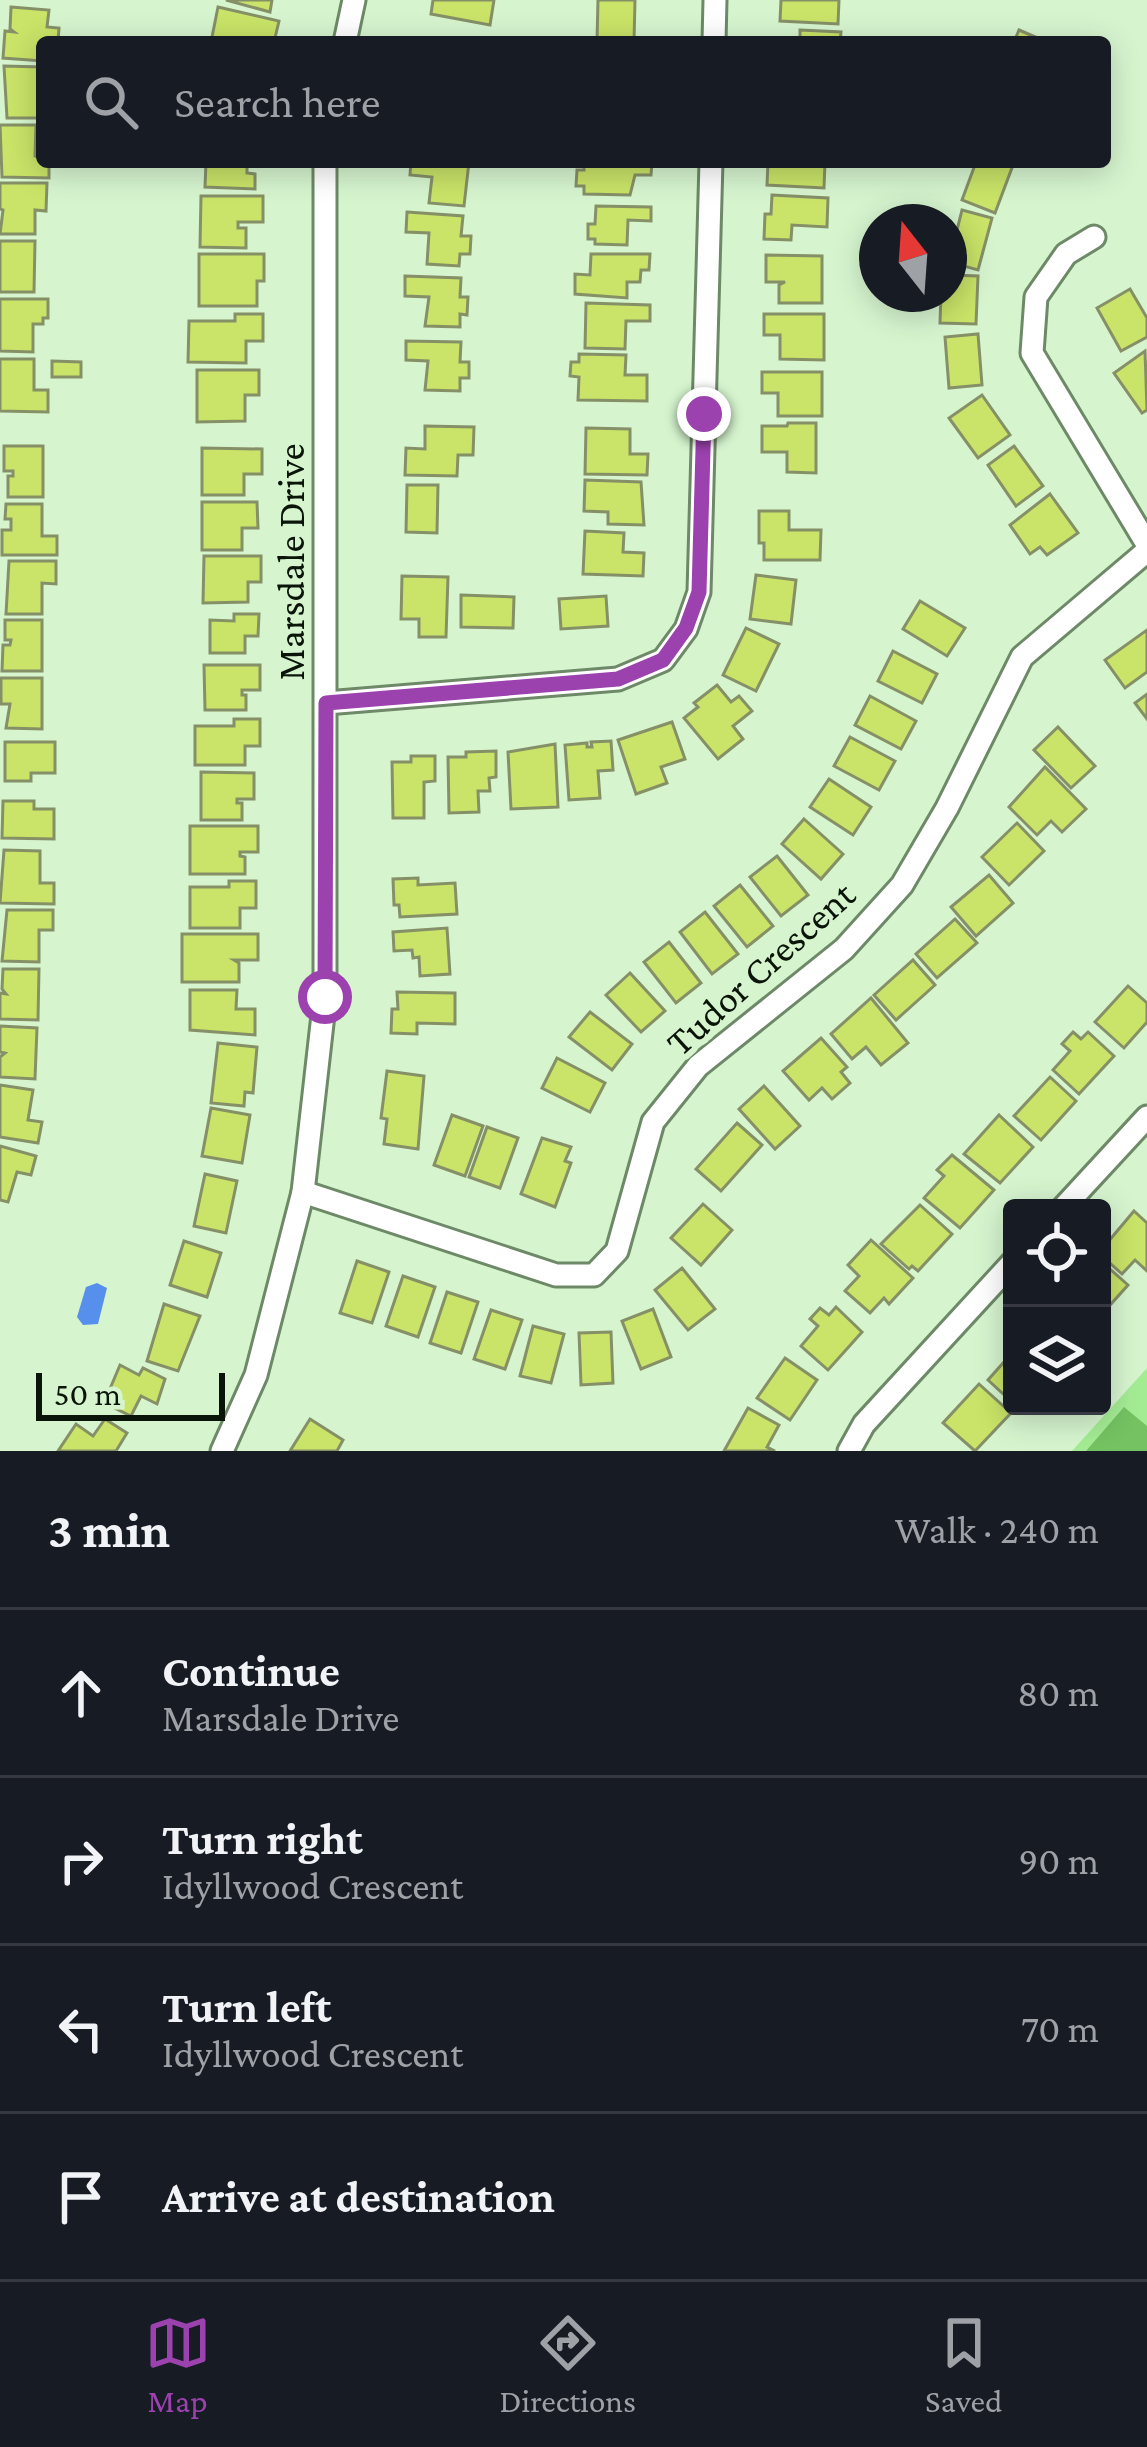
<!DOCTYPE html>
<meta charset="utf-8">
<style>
:root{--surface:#171b24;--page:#242831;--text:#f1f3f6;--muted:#9ea1a6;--line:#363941;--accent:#9b42ae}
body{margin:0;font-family:"Crimson Pro",serif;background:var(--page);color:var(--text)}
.controls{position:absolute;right:36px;bottom:36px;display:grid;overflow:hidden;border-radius:12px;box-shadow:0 6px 30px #0003}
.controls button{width:108px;height:108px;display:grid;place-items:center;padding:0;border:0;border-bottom:3px solid var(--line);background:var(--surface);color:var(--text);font:60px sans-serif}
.compass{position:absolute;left:859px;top:204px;width:108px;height:108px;border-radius:50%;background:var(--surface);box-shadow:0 6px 30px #0003;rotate:343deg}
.scale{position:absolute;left:36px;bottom:30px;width:189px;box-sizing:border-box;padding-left:12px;border:6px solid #0a1408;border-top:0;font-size:33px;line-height:42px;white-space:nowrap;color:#0a1408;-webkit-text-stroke:9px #d6f5cf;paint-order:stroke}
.stop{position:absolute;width:36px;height:36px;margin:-27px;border:9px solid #9b42ae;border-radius:50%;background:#fff}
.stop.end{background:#9b42ae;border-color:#fff;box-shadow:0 3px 12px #0008}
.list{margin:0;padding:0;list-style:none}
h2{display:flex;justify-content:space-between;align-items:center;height:156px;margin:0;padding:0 48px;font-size:51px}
h2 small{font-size:39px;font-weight:400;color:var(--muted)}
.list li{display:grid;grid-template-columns:78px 1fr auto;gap:36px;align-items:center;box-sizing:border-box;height:168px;padding:0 48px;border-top:3px solid var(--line)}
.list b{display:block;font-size:45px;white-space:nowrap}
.list p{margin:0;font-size:39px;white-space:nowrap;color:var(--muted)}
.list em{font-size:39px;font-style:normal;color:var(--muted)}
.icon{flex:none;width:66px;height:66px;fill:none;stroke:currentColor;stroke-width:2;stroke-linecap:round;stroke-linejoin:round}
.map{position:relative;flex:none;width:1147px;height:1451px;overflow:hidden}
.search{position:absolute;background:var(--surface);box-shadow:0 6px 30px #0003;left:36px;right:36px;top:36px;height:132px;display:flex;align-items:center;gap:30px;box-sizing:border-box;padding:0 42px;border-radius:12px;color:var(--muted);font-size:45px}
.sheet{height:828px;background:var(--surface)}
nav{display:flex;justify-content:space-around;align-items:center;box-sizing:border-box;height:168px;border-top:3px solid var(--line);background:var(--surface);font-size:33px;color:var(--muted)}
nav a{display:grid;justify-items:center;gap:6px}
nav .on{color:var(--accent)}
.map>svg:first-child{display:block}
.green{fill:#a4ec94}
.forest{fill:#74c262}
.water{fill:#568fec}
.building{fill:#c9e468;stroke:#869067;stroke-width:3}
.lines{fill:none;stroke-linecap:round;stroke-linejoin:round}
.minor-casing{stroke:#6d8967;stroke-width:27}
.minor{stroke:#fff;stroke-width:21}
.route{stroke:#9b42ae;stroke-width:15}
.labels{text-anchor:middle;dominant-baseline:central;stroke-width:12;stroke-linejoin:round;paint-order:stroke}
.street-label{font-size:39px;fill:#0a1408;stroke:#d6f5cf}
</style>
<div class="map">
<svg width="1147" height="1451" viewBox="0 0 1147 1451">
<rect width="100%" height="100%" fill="#d6f5cf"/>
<!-- green -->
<polygon class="green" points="1147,1368 1147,1451 1072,1451"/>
<!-- forest -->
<polygon class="forest" points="1124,1407 1147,1426 1147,1451 1086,1451"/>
<!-- water -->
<polygon class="water" points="97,1283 107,1288 98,1324 83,1325 77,1317 86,1287"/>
<!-- building -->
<g class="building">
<polygon points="226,0 272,0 270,12"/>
<polygon points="433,0 494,0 490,25 431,14"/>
<polygon points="598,0 635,0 634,42 597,41"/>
<polygon points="781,0 839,0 838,24 780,21"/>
<polygon points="11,7 49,10 47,27 59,28 58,42 42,42 42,61 3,58 5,31 14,32 10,29"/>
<polygon points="218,7 279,21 274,42 211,42"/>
<polygon points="800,30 841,32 840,42 800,42"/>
<polygon points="1019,30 1047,42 1014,42"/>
<polygon points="4,66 41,67 42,118 7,118"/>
<polygon points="0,125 36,125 35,156 49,162 49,178 2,177"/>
<polygon points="206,162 247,162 247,173 255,174 255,189 205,187"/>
<polygon points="411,162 469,162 464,206 429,203 432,177 410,175"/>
<polygon points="584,162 652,162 651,175 635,175 630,195 584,194 584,186 576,186 577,170 584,170"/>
<polygon points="768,162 825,162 824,188 767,185"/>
<polygon points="976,162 1013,165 995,213 962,200"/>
<polygon points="0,183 47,183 46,211 35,210 35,234 0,234 3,210 0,209"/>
<polygon points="772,195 828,198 827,227 792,225 791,240 764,239 765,214 771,214"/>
<polygon points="201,196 263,196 263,222 238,222 238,228 246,228 246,248 200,247"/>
<polygon points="596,206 651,207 651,221 628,220 627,245 595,244 595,239 588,239 588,224 595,224"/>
<polygon points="962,210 992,218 978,270 949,262"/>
<polygon points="407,212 463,216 461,236 471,236 470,254 460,254 459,266 427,264 429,233 406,232"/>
<polygon points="0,241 35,241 34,292 0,292"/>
<polygon points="199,254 264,254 264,281 257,281 257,306 199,306"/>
<polygon points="591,254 650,254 649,270 641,270 640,282 627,282 627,298 575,294 575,274 590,275"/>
<polygon points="766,255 822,256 822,303 779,303 779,285 785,282 766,282"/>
<polygon points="949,275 978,276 976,324 940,323 941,294 949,294"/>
<polygon points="405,276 461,278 460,297 468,297 467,315 460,314 460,327 425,326 429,297 405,296"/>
<polygon points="1130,289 1147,318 1147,337 1121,351 1097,308"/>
<polygon points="0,299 48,299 48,318 43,318 43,324 33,324 33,352 0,351"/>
<polygon points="586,303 650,305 650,321 626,321 625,349 585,348"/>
<polygon points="235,314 263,314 263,341 246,341 246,363 188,362 189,321 235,321"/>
<polygon points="764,314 824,314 824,360 780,359 780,335 764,335"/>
<polygon points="978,334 982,385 949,388 945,337"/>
<polygon points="406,341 461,342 460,362 469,362 469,378 460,378 460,391 425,390 428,361 406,360"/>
<polygon points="1145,351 1147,410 1142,413 1114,373"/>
<polygon points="579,354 626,355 625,375 647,375 647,401 578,400 579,377 570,376 571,362 579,362"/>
<polygon points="0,359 34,359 34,390 48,390 48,412 0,411"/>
<polygon points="52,361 81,362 81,377 52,377"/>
<polygon points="197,370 259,370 259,395 245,395 245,421 197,422"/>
<polygon points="762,372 822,372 822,416 778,416 778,393 762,393"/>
<polygon points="982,395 1010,435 978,458 949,418"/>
<polygon points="788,423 816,423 816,473 787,472 787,452 762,452 762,426 787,426"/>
<polygon points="425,426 474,427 473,455 458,455 457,476 405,475 406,448 425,449"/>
<polygon points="586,428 630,429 630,454 648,454 647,475 585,474"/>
<polygon points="4,446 43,446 43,497 8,497 8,476 13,476 13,471 4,471"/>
<polygon points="1014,446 1043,486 1016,506 988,465"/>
<polygon points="202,448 262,449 262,474 244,474 244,495 202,495"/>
<polygon points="585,480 641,482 644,525 608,524 608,512 584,511"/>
<polygon points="407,485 438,485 437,533 406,532"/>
<polygon points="1050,494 1078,533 1047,555 1040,547 1030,554 1010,525"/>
<polygon points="202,502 257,502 258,528 242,528 242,550 202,550"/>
<polygon points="6,504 42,504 42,536 57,536 57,555 2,555 2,530 11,530 11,519 5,519"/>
<polygon points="759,511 789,511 789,530 821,530 820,560 764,560 764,543 759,543"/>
<polygon points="585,531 624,533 623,552 644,553 643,576 583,574"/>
<polygon points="204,556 261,556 261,582 248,582 248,602 203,603"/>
<polygon points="9,561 56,561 56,584 42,583 42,614 6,614"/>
<polygon points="756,575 796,580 791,624 750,619"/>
<polygon points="402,576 448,577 446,637 419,637 419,619 401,619"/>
<polygon points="461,595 514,597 513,628 461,627"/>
<polygon points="606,596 608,626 561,629 559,599"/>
<polygon points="920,601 965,628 947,656 903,629"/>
<polygon points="234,614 259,614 258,636 245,636 245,653 210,653 210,620 234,621"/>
<polygon points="5,620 42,620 42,671 2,671 3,645 10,645 11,640 5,640"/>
<polygon points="746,628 779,644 756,691 723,675"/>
<polygon points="1147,630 1147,672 1125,688 1105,660"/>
<polygon points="893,651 937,674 922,703 878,681"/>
<polygon points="204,665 260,665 260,690 242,690 242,695 246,695 246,710 205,710"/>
<polygon points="1,678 42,678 42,729 6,728 10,704 1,704"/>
<polygon points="717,685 731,702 739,696 752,711 733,726 743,739 718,759 684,718 698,707 694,703"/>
<polygon points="1147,694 1147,719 1135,703"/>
<polygon points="870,696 916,721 901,749 855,725"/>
<polygon points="234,719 260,719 260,746 245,746 245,765 195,765 195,726 234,726"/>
<polygon points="672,722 685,759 661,767 667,783 636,794 618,740"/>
<polygon points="1058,727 1095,766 1071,788 1034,750"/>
<polygon points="850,737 895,761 879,790 834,766"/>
<polygon points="611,741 613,770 598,771 600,798 569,800 565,745 587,743 587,747 592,747 591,742"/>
<polygon points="5,742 55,742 55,773 31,773 31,781 5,781"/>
<polygon points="555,744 558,807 511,809 508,752"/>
<polygon points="496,751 496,777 489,778 490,791 478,791 479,812 449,813 448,757 466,757 466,752"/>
<polygon points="411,756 435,756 435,781 424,782 424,818 393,818 392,762 411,762"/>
<polygon points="1045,767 1086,809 1062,832 1051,821 1037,835 1009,807"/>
<polygon points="201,772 254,773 254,799 237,799 237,803 242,803 242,820 201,820"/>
<polygon points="829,779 871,807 853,835 810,807"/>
<polygon points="3,801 34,801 34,809 54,809 54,839 2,838"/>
<polygon points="804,819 843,854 821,879 782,844"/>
<polygon points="1017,823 1044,851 1009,885 982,857"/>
<polygon points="190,826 258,826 258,852 240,852 240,856 245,857 245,874 190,874"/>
<polygon points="4,850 40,851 40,883 54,883 54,904 0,903"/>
<polygon points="777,856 808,895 781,916 750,877"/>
<polygon points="989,875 1013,903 976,936 951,907"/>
<polygon points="418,878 418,885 455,883 457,914 400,917 399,905 394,905 393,879"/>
<polygon points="229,881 256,881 256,908 240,908 240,928 190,928 190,887 229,887"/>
<polygon points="740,885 773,926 747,947 714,906"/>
<polygon points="7,910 53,910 53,930 39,930 39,962 2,961"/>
<polygon points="705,912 738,954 712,974 680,932"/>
<polygon points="955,919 977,943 937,978 916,954"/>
<polygon points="447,928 450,974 420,976 419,957 413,958 412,950 394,951 393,932"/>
<polygon points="182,934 258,934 258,960 234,960 239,963 239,982 182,982"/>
<polygon points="669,942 701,983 676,1003 644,962"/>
<polygon points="913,960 935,985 896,1020 874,995"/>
<polygon points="3,969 39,969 38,1020 0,1019 0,993 6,994 2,989"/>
<polygon points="630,973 665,1011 641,1032 606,995"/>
<polygon points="1128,986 1147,1003 1147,1022 1124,1048 1095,1022"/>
<polygon points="190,990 237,990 236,1009 255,1009 255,1035 190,1030"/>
<polygon points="397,992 455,993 455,1024 417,1023 417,1034 391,1033 392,1009 398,1009"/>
<polygon points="871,998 908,1043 881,1065 866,1047 852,1059 831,1034"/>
<polygon points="590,1012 632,1044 612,1070 569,1037"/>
<polygon points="0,1026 37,1028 35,1079 0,1077 0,1057 5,1053 0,1052"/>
<polygon points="1073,1032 1081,1039 1088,1032 1114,1056 1079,1094 1053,1070 1070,1051 1062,1044"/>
<polygon points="821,1038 847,1067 841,1072 850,1083 832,1099 822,1088 809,1100 783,1071"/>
<polygon points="218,1043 257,1047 253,1093 245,1092 244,1106 211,1103"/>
<polygon points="557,1058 605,1083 590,1112 542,1088"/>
<polygon points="387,1071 424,1076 418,1149 384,1144 387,1119 381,1118"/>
<polygon points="1050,1077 1076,1101 1041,1140 1014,1116"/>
<polygon points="0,1085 33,1090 28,1120 42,1122 38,1143 0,1137"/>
<polygon points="764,1086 800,1126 775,1149 739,1109"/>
<polygon points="211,1108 250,1115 242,1163 202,1156"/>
<polygon points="452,1115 483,1126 465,1176 434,1165"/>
<polygon points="999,1115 1033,1147 1000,1183 964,1154"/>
<polygon points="737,1123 762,1145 721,1191 696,1169"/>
<polygon points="487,1127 518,1138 500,1188 469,1177"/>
<polygon points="542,1138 571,1147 565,1161 571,1163 555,1207 521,1194"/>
<polygon points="0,1146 36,1156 31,1175 17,1172 8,1202 0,1200"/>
<polygon points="952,1155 994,1190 960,1228 924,1198 944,1176 937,1170"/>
<polygon points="205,1174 237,1181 226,1233 194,1226"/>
<polygon points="703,1204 732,1230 701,1265 671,1238"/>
<polygon points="920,1205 952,1234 918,1271 912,1266 909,1269 881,1244"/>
<polygon points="1134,1211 1147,1223 1147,1271 1135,1260 1122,1274 1102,1256 1102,1249"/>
<polygon points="871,1240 913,1278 889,1304 884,1298 870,1313 845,1291 859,1276 848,1265"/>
<polygon points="184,1241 221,1253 207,1297 170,1285"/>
<polygon points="357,1261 389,1272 372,1323 340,1313"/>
<polygon points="1102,1262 1128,1285 1102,1314"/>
<polygon points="682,1268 715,1309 688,1330 655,1290"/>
<polygon points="403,1276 435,1287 418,1337 386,1326"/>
<polygon points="447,1292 478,1302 461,1353 430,1343"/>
<polygon points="164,1304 200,1316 178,1371 147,1361"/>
<polygon points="836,1307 862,1332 828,1370 801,1346 818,1326 810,1319 820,1308 829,1315"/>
<polygon points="653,1309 671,1357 641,1369 622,1321"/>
<polygon points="491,1310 522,1320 505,1369 474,1359"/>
<polygon points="533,1326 564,1334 551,1383 520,1376"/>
<polygon points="611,1332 613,1383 581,1385 579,1333"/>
<polygon points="1012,1353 1012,1402 988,1380"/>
<polygon points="785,1358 817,1380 790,1420 757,1398"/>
<polygon points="120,1365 139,1375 143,1368 165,1379 157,1404 141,1396 131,1416 104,1403"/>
<polygon points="979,1384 1011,1413 975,1451 943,1423"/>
<polygon points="748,1408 779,1425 767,1447 775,1451 724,1451"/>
<polygon points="105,1419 127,1433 116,1451 58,1451 76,1424 93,1436"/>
<polygon points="310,1419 343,1440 337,1451 290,1451"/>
</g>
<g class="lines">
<defs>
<g id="minor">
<polyline points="345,42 354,0"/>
<polyline points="714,42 715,0"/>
<polyline points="1094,237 1066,254 1036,297 1032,353 1147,544"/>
<polyline points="326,703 618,679 663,660 686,629 699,592 711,162"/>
<polyline points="303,1192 556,1275 594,1275 617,1251 653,1122 698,1066 844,949 902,885 947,808 1022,657 1147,551"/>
<polyline points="1063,1208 1147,1117"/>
<polyline points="222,1451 256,1375 303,1192 325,997 325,162"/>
<polyline points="849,1451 864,1424 1012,1263"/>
</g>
</defs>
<!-- minor casing -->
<use href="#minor" class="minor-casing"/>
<!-- minor -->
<use href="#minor" class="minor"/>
</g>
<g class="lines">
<!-- route -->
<polyline class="route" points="325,997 326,703 618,679 663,660 686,628 699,592 704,414"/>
</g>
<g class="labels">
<!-- street labels -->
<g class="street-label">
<text transform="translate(290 562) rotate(-90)">Marsdale Drive</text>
<text transform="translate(760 968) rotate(-42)">Tudor Crescent</text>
</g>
</g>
</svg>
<div class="controls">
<button><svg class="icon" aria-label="locate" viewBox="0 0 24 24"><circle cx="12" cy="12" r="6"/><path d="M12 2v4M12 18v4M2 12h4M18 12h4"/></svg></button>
<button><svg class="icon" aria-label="layers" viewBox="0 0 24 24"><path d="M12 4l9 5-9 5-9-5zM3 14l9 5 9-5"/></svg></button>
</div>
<svg class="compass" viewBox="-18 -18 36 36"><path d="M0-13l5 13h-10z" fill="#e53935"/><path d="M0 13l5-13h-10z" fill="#9ea1a6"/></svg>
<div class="scale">50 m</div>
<div class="stop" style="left:325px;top:997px"></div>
<div class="stop end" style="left:704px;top:414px"></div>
<div class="search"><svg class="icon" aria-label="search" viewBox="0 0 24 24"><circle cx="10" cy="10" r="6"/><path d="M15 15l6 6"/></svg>Search here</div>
</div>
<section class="sheet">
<h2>3 min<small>Walk · 240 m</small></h2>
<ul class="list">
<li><svg class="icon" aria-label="ahead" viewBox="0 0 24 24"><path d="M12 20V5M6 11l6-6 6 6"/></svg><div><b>Continue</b><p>Marsdale Drive</p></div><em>80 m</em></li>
<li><svg class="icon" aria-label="right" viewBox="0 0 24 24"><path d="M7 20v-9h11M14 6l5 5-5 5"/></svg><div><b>Turn right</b><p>Idyllwood Crescent</p></div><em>90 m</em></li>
<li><svg class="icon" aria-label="left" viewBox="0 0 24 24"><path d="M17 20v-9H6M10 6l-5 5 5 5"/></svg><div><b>Turn left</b><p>Idyllwood Crescent</p></div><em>70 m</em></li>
<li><svg class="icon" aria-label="arrive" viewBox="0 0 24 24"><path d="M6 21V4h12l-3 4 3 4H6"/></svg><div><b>Arrive at destination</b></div></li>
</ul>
</section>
<nav>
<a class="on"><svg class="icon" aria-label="map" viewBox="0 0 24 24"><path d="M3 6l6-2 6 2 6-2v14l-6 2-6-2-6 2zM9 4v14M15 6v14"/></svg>Map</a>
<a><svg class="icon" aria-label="directions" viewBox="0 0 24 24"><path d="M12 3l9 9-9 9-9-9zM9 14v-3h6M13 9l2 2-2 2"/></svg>Directions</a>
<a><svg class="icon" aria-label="saved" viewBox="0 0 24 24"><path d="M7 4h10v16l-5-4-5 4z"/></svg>Saved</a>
</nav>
